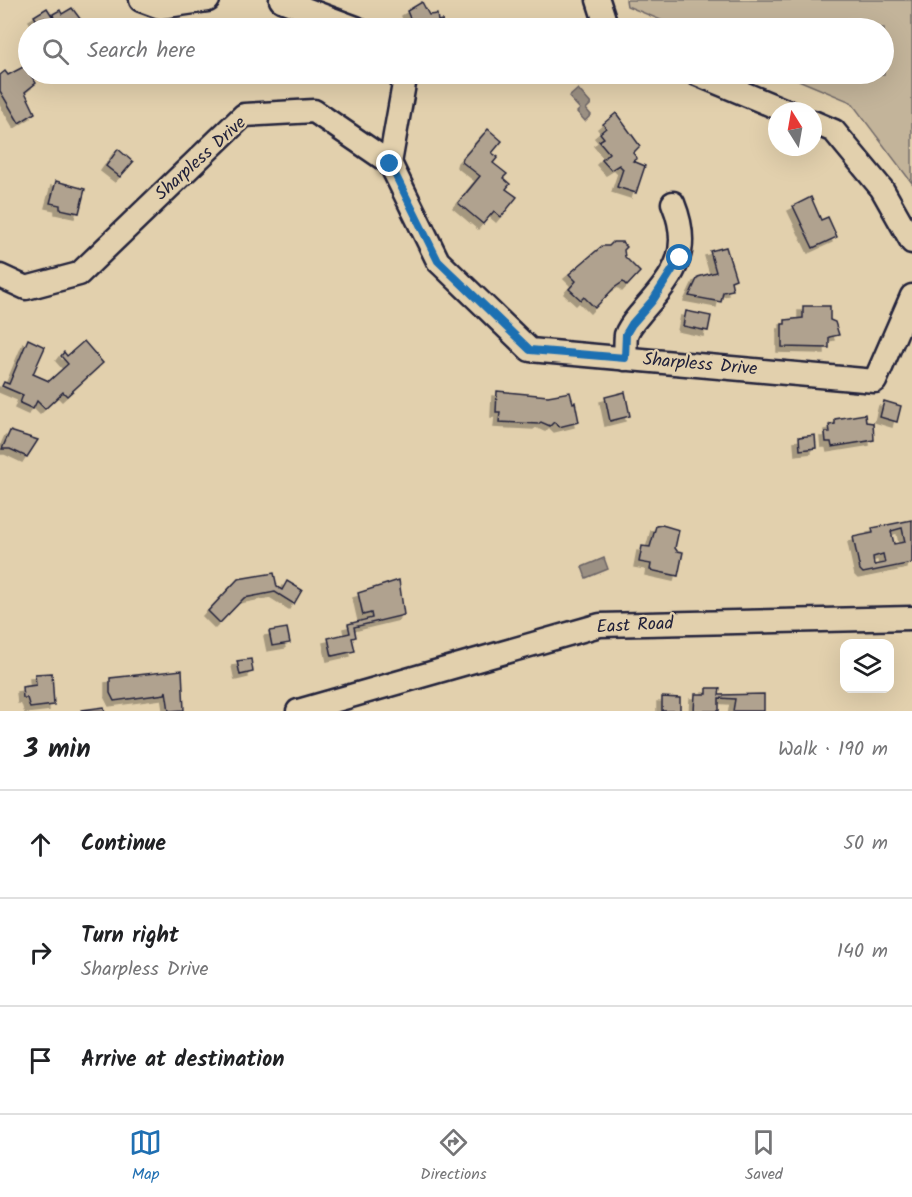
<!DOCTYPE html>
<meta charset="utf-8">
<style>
:root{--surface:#fff;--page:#f6f6f6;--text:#202124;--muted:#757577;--line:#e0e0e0;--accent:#1f6fb2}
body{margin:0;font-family:Kalam,sans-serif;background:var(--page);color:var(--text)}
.controls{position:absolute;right:18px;bottom:18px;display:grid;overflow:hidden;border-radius:12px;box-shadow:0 6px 24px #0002}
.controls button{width:54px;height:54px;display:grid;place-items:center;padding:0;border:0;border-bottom:2px solid var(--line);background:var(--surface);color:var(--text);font:30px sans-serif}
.compass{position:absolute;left:768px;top:102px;width:54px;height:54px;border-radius:50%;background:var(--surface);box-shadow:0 6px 24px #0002;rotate:349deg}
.stop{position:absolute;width:18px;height:18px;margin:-14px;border:4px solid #1f6fb2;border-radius:50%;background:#fff}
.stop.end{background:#1f6fb2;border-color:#fff;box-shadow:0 2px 6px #0008}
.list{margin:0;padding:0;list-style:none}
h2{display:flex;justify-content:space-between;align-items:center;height:78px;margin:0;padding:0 24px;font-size:26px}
h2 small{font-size:20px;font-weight:400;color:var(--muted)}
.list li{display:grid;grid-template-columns:39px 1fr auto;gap:18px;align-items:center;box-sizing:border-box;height:108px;padding:0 24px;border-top:2px solid var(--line)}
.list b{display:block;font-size:22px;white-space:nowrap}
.list p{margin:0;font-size:20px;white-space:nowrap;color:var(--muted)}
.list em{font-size:20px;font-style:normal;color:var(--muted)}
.icon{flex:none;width:33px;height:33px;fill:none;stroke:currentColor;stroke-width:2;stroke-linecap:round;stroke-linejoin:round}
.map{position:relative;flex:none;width:912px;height:711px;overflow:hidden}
.search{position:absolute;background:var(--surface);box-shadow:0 6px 24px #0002;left:18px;right:18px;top:18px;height:66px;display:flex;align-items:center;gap:15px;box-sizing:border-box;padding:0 21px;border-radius:33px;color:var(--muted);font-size:22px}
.sheet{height:402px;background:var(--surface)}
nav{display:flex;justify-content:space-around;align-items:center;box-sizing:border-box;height:84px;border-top:2px solid var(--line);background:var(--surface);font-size:16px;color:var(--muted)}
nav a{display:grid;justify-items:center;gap:3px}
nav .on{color:var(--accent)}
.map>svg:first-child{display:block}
.green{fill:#c3b49a;stroke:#726b6a;stroke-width:1.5}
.water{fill:#9b9083;stroke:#6b6466;stroke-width:1.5}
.building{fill:#b0a28f;stroke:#22223b;stroke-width:1.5;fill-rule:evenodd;filter:url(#shadow)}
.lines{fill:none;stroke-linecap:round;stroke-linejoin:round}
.minor-casing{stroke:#22223b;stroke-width:27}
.minor{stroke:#e2d0ad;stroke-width:22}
.route{stroke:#1f6fb2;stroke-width:8}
.labels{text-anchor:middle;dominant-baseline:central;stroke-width:4.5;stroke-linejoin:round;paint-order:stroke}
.street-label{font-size:18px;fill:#22223b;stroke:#e2d0ad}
</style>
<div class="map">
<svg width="912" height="711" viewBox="0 0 912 711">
<defs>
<filter id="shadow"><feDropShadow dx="-5" dy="5" stdDeviation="0" flood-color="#0004"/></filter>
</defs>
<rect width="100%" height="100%" fill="#e2d0ad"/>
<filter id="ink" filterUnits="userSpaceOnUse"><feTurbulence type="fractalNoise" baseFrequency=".0167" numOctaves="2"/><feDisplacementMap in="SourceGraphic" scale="12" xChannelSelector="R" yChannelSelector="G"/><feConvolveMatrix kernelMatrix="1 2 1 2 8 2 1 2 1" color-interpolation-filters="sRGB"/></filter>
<g filter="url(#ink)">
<!-- green -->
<polygon class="green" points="626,0 912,0 912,183 851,102 784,74 884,74 884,28 680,28 627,6"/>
<!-- water -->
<g class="water">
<polygon points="578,89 591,104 586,109 591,115 585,121 577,112 580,109 569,97"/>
<polygon points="604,558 608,569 586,578 582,567"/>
</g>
<!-- building -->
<g class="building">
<polygon points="422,2 429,15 437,14 438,21 442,20 443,28 414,28 407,11"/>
<polygon points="47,8 54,19 53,14 60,10 62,14 72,8 87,28 41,28 34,16"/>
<polygon points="304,16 327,28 303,28 299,26"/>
<polygon points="183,21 188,21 189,28 210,26 211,28 169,28 169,25 183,24"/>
<polygon points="25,66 36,83 25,92 35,113 19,123 0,91 0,75 5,71 8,75"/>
<polygon points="616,113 640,146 633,153 637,158 633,161 645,166 636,193 617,187 623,169 619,165 611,170 602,160 609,153 599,141 604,138 600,133 606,128 603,124"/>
<polygon points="488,129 502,141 492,153 498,157 493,163 507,174 503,178 510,184 506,189 517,197 501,217 494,211 483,224 458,203 480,176 462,162 463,158"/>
<polygon points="118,149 133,162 120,177 106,166"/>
<polygon points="56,181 85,189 79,213 60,209 60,205 50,203"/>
<polygon points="811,197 821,220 828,217 837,237 813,248 793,206"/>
<polygon points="613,242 622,242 627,247 624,250 625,257 640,272 627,286 623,282 614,288 595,308 584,297 581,300 569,289 576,281 569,274 602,246 609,246"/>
<polygon points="726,247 736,279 731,281 733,290 723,292 721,302 689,296 698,277 716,272 710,251"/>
<polygon points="803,306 830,306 830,320 835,322 839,335 829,337 829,348 782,347 782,324 785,324 785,320 803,318"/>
<polygon points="686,311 711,316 708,331 683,326"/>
<polygon points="28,339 45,347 33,374 49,381 68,364 61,356 64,352 67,356 84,341 103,363 67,396 63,392 45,409 37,401 33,409 20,403 23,395 2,386 4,382 9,384"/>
<polygon points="497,391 548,396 570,392 573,403 575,402 579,422 559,427 554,422 550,426 541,422 538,424 499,422 500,412 496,412"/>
<polygon points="625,392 630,416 610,421 605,397"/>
<polygon points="884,401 901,406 897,422 880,417"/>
<polygon points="865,414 866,422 873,423 874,440 832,447 831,442 826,442 825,432 830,432 829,425 835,424 835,419"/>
<polygon points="10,431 38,440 27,457 10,449 2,449"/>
<polygon points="815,435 816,448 800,450 799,437"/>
<path d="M912,520v43l-49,10 -3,-3 -7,-33 20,-4 -1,-5zM902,528l3,14 -11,2 -3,-13zM883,554l2,9 -11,2 -1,-8z"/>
<polygon points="662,525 679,530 675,548 677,551 683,552 678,576 650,570 651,564 639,562 642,546 650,547 656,526"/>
<polygon points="274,573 277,587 282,590 287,581 302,590 294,604 275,592 244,598 220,623 208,611 238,579"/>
<polygon points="399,580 404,615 354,627 356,637 352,638 355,651 332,656 328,638 350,633 348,624 372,618 371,613 363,615 358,593"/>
<polygon points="287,628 290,643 272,646 269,631"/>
<polygon points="251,659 253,672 240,675 237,661"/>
<polygon points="182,670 184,710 169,711 166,691 165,694 114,701 110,693 110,678"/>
<polygon points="52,673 54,705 30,708 27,698 23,698 22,687 36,685 35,674"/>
<polygon points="707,688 720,688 719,695 764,694 764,711 733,711 735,699 719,698 719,711 694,711 695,694 707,694"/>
<polygon points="662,697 680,698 680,711 662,711"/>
<polygon points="104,707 105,711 82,711 82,710"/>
</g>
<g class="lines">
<defs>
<g id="minor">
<polyline points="141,0 160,7 208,0"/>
<polyline points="281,0 356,28"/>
<polyline points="598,0 607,28"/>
<polyline points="697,74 786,111"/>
<polyline points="813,122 834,131 882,189 912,242"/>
<polyline points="390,163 404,84 398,74"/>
<polyline points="0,276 26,288 79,274 244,115 314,111 390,163 438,261 530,350 875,381 912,296"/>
<path d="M625,359c1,-8 0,-17 1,-24 3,-10 13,-19 19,-27 31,-35 47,-58 28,-105"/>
<polyline points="298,711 600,625 912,618"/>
</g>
</defs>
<!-- minor casing -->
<use href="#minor" class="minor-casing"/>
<!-- minor -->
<use href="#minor" class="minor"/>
</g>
</g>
<g class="lines" filter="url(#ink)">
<!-- route -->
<polyline class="route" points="390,164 438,261 530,350 625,358 626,334 632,324 653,300 680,258"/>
</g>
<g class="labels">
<!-- street labels -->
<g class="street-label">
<text transform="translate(201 159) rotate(-42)">Sharpless Drive</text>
<text transform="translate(700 365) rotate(5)">Sharpless Drive</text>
<text transform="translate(635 626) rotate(-3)">East Road</text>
</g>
</g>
</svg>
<div class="controls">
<button><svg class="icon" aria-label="layers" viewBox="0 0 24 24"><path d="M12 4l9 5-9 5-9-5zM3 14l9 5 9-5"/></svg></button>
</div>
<svg class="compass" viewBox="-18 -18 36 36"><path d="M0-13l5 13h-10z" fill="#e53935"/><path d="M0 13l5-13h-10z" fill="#757577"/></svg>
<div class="stop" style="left:680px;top:258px"></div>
<div class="stop end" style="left:390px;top:164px"></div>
<div class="search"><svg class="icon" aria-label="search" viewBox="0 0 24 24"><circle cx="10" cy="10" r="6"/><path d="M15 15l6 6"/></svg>Search here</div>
</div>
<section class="sheet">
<h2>3 min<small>Walk · 190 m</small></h2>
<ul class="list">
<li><svg class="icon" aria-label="ahead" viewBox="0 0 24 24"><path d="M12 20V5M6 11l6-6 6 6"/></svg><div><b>Continue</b></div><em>50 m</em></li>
<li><svg class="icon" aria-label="right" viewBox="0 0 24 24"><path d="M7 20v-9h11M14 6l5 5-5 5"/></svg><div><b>Turn right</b><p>Sharpless Drive</p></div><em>140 m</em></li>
<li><svg class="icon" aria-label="arrive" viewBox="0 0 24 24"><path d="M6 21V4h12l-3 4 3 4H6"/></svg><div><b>Arrive at destination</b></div></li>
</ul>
</section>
<nav>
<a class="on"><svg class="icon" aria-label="map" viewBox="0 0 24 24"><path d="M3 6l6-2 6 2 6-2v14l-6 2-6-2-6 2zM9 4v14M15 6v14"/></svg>Map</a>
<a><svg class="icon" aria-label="directions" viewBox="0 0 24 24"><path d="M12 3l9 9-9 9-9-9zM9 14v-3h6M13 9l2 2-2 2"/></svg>Directions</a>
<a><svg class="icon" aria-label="saved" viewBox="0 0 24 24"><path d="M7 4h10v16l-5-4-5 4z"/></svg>Saved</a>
</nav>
